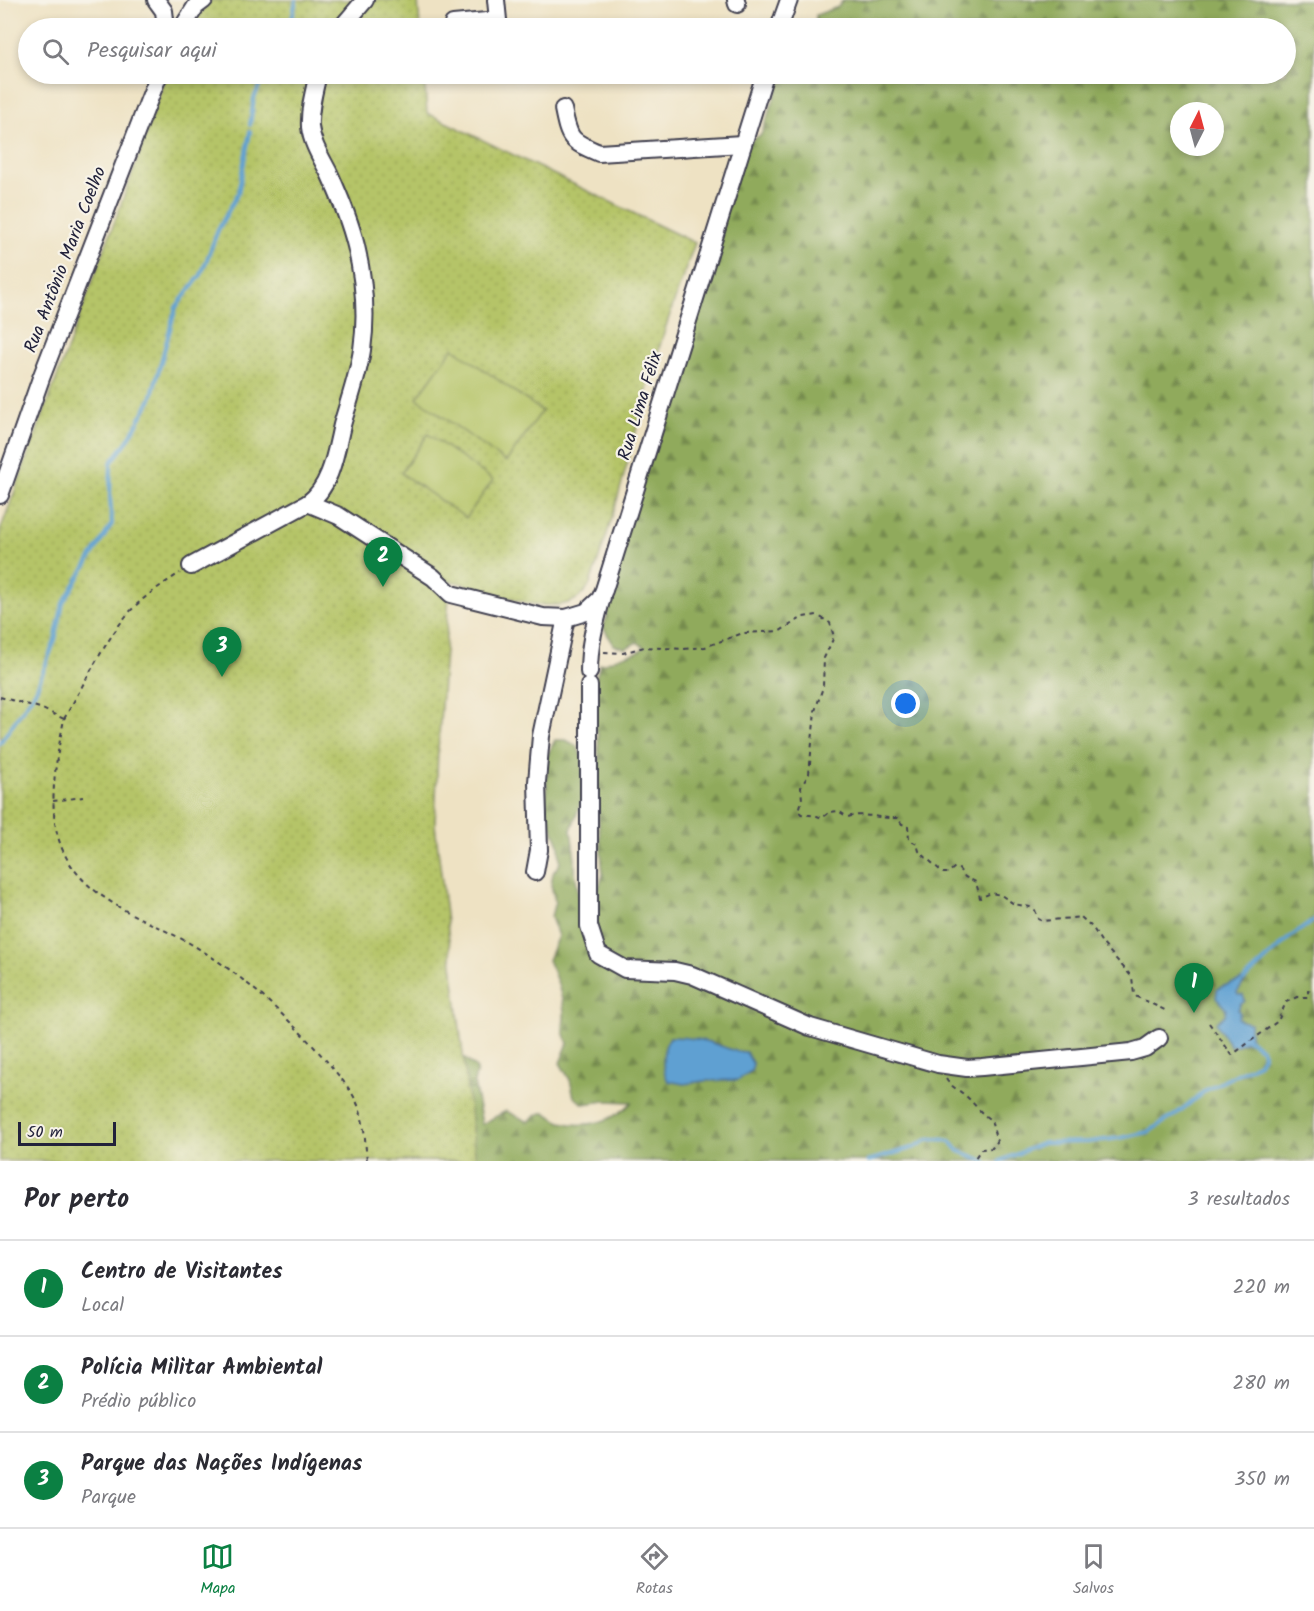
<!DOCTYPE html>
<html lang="pt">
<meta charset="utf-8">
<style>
:root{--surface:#fff;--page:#f2f2f3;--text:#2b2b33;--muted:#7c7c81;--line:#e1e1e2;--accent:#0b8043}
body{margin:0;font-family:Kalam,sans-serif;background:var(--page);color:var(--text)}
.compass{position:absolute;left:1170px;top:102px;width:54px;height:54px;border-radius:50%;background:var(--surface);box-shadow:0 3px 9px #0003;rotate:6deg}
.scale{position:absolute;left:18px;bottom:15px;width:98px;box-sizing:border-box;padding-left:6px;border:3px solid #22223b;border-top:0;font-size:16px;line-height:21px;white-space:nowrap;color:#22223b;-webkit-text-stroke:4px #f7f3e8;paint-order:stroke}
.you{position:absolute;left:906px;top:704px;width:21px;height:21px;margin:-15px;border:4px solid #fff;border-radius:50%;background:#1a73e8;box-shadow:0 0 0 9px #1a73e833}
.badge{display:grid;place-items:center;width:39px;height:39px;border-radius:50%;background:var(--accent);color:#fff;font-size:20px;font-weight:700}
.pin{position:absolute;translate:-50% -50px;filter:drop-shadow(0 2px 3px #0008)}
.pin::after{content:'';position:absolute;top:32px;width:21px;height:18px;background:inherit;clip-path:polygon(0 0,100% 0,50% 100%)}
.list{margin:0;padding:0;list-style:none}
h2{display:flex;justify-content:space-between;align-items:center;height:78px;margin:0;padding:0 24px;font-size:26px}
h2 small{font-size:20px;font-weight:400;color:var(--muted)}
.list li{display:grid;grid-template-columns:39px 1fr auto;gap:18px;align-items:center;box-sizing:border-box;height:96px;padding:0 24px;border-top:2px solid var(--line)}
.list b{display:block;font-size:22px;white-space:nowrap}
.list p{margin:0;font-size:20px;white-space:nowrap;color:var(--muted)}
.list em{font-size:20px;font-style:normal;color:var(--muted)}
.icon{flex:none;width:33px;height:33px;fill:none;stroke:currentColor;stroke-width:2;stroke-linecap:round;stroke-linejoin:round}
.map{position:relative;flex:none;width:1314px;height:1161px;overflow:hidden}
.search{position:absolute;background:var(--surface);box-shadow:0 3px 9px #0003;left:18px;right:18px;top:18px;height:66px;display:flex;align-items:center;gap:15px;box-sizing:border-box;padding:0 21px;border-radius:33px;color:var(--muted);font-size:22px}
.sheet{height:366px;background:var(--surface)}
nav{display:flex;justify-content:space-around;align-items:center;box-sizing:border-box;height:84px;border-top:2px solid var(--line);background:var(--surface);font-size:16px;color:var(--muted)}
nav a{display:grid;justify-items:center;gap:3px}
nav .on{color:var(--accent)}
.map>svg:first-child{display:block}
.forest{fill:url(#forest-firs);stroke:#59664c;stroke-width:1.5;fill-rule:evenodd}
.park{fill:url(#park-dots);stroke:#6c7351;stroke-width:1.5}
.garden{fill:#b5c467;stroke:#6c7351;stroke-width:1.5}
.water{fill:#5ea0d2;stroke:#406186;stroke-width:1.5}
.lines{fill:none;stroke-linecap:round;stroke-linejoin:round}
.stream{stroke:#5ea0d2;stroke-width:4}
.minor-casing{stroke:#413f4f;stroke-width:20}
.path{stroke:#413f4f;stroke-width:2;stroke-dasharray:4.5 4.5;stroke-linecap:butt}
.minor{stroke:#fff;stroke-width:16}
.labels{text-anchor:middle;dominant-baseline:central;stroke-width:4.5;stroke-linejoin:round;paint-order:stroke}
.street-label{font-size:18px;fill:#22223b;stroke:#f7f3e8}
</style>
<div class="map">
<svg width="1314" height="1161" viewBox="0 0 1314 1161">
<defs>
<pattern id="forest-firs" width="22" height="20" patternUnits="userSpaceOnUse" patternTransform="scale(1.5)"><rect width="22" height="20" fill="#90aa5c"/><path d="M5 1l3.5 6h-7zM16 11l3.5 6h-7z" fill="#758a4d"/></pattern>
<pattern id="park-dots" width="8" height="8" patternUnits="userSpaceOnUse" patternTransform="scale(1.5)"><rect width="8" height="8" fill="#b5c467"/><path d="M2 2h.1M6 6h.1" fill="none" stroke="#9ba85a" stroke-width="1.8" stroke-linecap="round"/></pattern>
</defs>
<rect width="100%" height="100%" fill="#f7f3e8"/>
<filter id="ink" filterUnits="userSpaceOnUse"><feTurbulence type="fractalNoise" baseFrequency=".0167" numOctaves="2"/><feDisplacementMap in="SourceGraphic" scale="12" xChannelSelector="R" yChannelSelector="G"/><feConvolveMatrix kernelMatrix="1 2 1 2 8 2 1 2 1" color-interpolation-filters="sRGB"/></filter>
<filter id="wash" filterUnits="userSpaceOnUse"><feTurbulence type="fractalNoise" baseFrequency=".008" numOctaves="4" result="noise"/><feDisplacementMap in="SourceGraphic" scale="24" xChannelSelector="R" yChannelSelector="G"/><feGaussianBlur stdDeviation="1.35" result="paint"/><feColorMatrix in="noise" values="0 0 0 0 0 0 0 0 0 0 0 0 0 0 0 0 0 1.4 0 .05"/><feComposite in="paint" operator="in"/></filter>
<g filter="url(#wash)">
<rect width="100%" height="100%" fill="#eee2c3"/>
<!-- forest -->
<path class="forest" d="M843,0h471v1161h-902l46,-108 19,16 -3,14 8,41 24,-13 23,11 5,-6 11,-4c5,3 11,8 16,10 26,7 54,-1 71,-20l-27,-1 -21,3 -10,-7 -4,-17 -10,-17 8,-20c-9,-16 -3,-16 -4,-32 -2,-19 -8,-34 -16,-51l10,-24 -7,-19 4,-16 -4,-16 2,-12 7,-10 -1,-19 -13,-31 1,-57 8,-16h11l11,6 6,13 -1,40 -11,31 4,29v14l8,47 7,9 8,-15v-24l5,-15 -7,-84 3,-18 -1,-38 -6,-20v-24l8,-27c8,-1 13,-5 20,-7 11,-4 14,-1 24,-10l-7,-5 -11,6 -12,-3 -11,-18 4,-10 -1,-26 137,-446 18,-10 17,-48 7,-13h501v-46h-471l1,-13 22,-8zM1179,111h36v36h-36z"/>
<!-- park -->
<g class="park">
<polygon points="211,0 418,0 420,28 188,28"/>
<path d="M166,74h258l3,39 268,130c-17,46 -33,93 -46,140 -19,68 -35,137 -60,203 -5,7 -10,13 -18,16 -34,13 -86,-15 -121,-21l-12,169 -3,74 41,337h-476v-630l137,-370z"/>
</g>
<!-- garden -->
<g class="garden">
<polygon points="453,348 542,411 506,462 417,398"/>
<polygon points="428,434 493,480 466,518 401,473"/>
</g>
<!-- water -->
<g class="water">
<polygon points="1247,978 1237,993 1238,995 1243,995 1245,1001 1240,1005 1238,1010 1240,1013 1238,1018 1241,1021 1250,1023 1250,1039 1237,1045 1230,1046 1216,1023 1225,1015 1226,1009 1216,998 1217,990 1221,987"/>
<path d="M670,1037c16,0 33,2 48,8 13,4 12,6 28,7l7,12 -2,7 -13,9 -34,1 -20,3 -16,-3c-7,-14 -7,-30 2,-44z"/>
</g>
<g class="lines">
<!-- stream -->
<g class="stream">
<polyline points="290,28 296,0"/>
<polyline points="250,125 254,98 265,74"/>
<polyline points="0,743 36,690 55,640 63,603 112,524 110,496 111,463 128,440 151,399 176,307 201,275 218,230 238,193 250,132"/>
<polyline points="1244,980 1289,938 1314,920"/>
<polyline points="868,1161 915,1147 927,1140 939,1139 950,1141 959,1151 985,1161"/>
<polyline points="1000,1161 1043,1143 1088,1142 1120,1138 1148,1132 1175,1115 1206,1090 1259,1063 1263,1056 1262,1049 1246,1038"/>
</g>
</g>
</g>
<g filter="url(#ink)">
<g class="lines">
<defs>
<g id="minor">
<polyline points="156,0 164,11 166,28"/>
<polyline points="736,0 737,4"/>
<polyline points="453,24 498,20 496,0"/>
<polyline points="182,28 196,6 204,0"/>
<polyline points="341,28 365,0"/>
<polyline points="779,28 789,0"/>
<path d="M563,109c6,30 7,32 36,44l143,-9"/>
<polyline points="0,495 41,378 159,74"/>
<path d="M308,503c23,-16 28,-52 34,-78 7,-25 16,-49 20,-75 5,-34 2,-70 -6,-104 -6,-25 -16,-49 -27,-73 -7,-14 -17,-29 -19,-46 -1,-18 4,-36 8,-53"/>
<polyline points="191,566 308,503 339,516 433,577 451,594 543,617 566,618 586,612 600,599 604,590 765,74"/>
<path d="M589,672c0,-27 6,-49 13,-75"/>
<polyline points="589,686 589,926 598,954 625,969 675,971 692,975 810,1027 938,1064 967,1068 982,1067 1131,1052 1145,1048 1159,1038"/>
<polyline points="535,872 539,850 537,782 541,736 566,618"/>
</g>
</defs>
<!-- minor casing -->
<use href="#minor" class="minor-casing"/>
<!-- path -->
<g class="path">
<path d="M604,652l19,1 21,-6 39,2 22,-2 38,-14 37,-2 23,-14 14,-2 13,8 4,14 -10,21 -1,29 -8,24 -6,63 -8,13 1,13 -3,11 2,3 16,2 5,2 8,-6 8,-1 10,6c15,-5 33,2 49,1l5,6 6,2 1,14 8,4 2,7 24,22h5l7,-6 3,1 7,9 11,5 4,16 11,-5 10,2 13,9 16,3 5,3 3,9 5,2 38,-4 12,11 9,15 30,34 2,17 3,3 30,14"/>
<path d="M0,697l40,11 24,11c-8,42 -19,94 0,134 24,49 83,66 127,91 53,31 100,76 140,122 9,12 20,23 26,37 8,18 8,39 10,58"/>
<path d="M64,719c20,-35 37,-71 62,-103 14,-17 35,-31 54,-43"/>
<polyline points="53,801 83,797"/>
<polyline points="1209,1023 1232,1055 1278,1021 1286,1002 1297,997 1308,997 1308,991 1314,988"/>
<path d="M946,1079c5,8 13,11 20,17 9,8 14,17 25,24l6,22 -5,6 -11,1 -8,12"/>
</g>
<!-- minor -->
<use href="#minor" class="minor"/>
</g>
</g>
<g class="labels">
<!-- street labels -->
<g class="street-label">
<text transform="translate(66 260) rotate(-69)">Rua Antônio Maria Coelho</text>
<text transform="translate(641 406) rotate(-73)">Rua Lima Félix</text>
</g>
</g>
</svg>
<svg class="compass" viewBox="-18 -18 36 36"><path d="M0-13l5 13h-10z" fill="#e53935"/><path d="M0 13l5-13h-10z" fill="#7c7c81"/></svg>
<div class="scale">50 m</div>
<div class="you"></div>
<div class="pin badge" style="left:1194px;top:1013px">1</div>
<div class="pin badge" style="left:383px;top:587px">2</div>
<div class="pin badge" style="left:222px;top:677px">3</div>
<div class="search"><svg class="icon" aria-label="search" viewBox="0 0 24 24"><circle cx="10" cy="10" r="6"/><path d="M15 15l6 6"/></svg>Pesquisar aqui</div>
</div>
<section class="sheet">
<h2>Por perto<small>3 resultados</small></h2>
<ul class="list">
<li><span class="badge">1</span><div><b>Centro de Visitantes</b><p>Local</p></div><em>220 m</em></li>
<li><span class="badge">2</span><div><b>Polícia Militar Ambiental</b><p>Prédio público</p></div><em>280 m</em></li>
<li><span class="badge">3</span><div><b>Parque das Nações Indígenas</b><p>Parque</p></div><em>350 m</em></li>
</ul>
</section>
<nav>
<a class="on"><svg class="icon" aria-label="map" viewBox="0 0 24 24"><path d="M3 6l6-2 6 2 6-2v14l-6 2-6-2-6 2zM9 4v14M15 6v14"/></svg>Mapa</a>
<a><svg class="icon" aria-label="directions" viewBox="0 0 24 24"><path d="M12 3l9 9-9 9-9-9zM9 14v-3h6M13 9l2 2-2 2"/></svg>Rotas</a>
<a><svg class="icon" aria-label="saved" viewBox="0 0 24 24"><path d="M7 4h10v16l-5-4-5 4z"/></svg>Salvos</a>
</nav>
